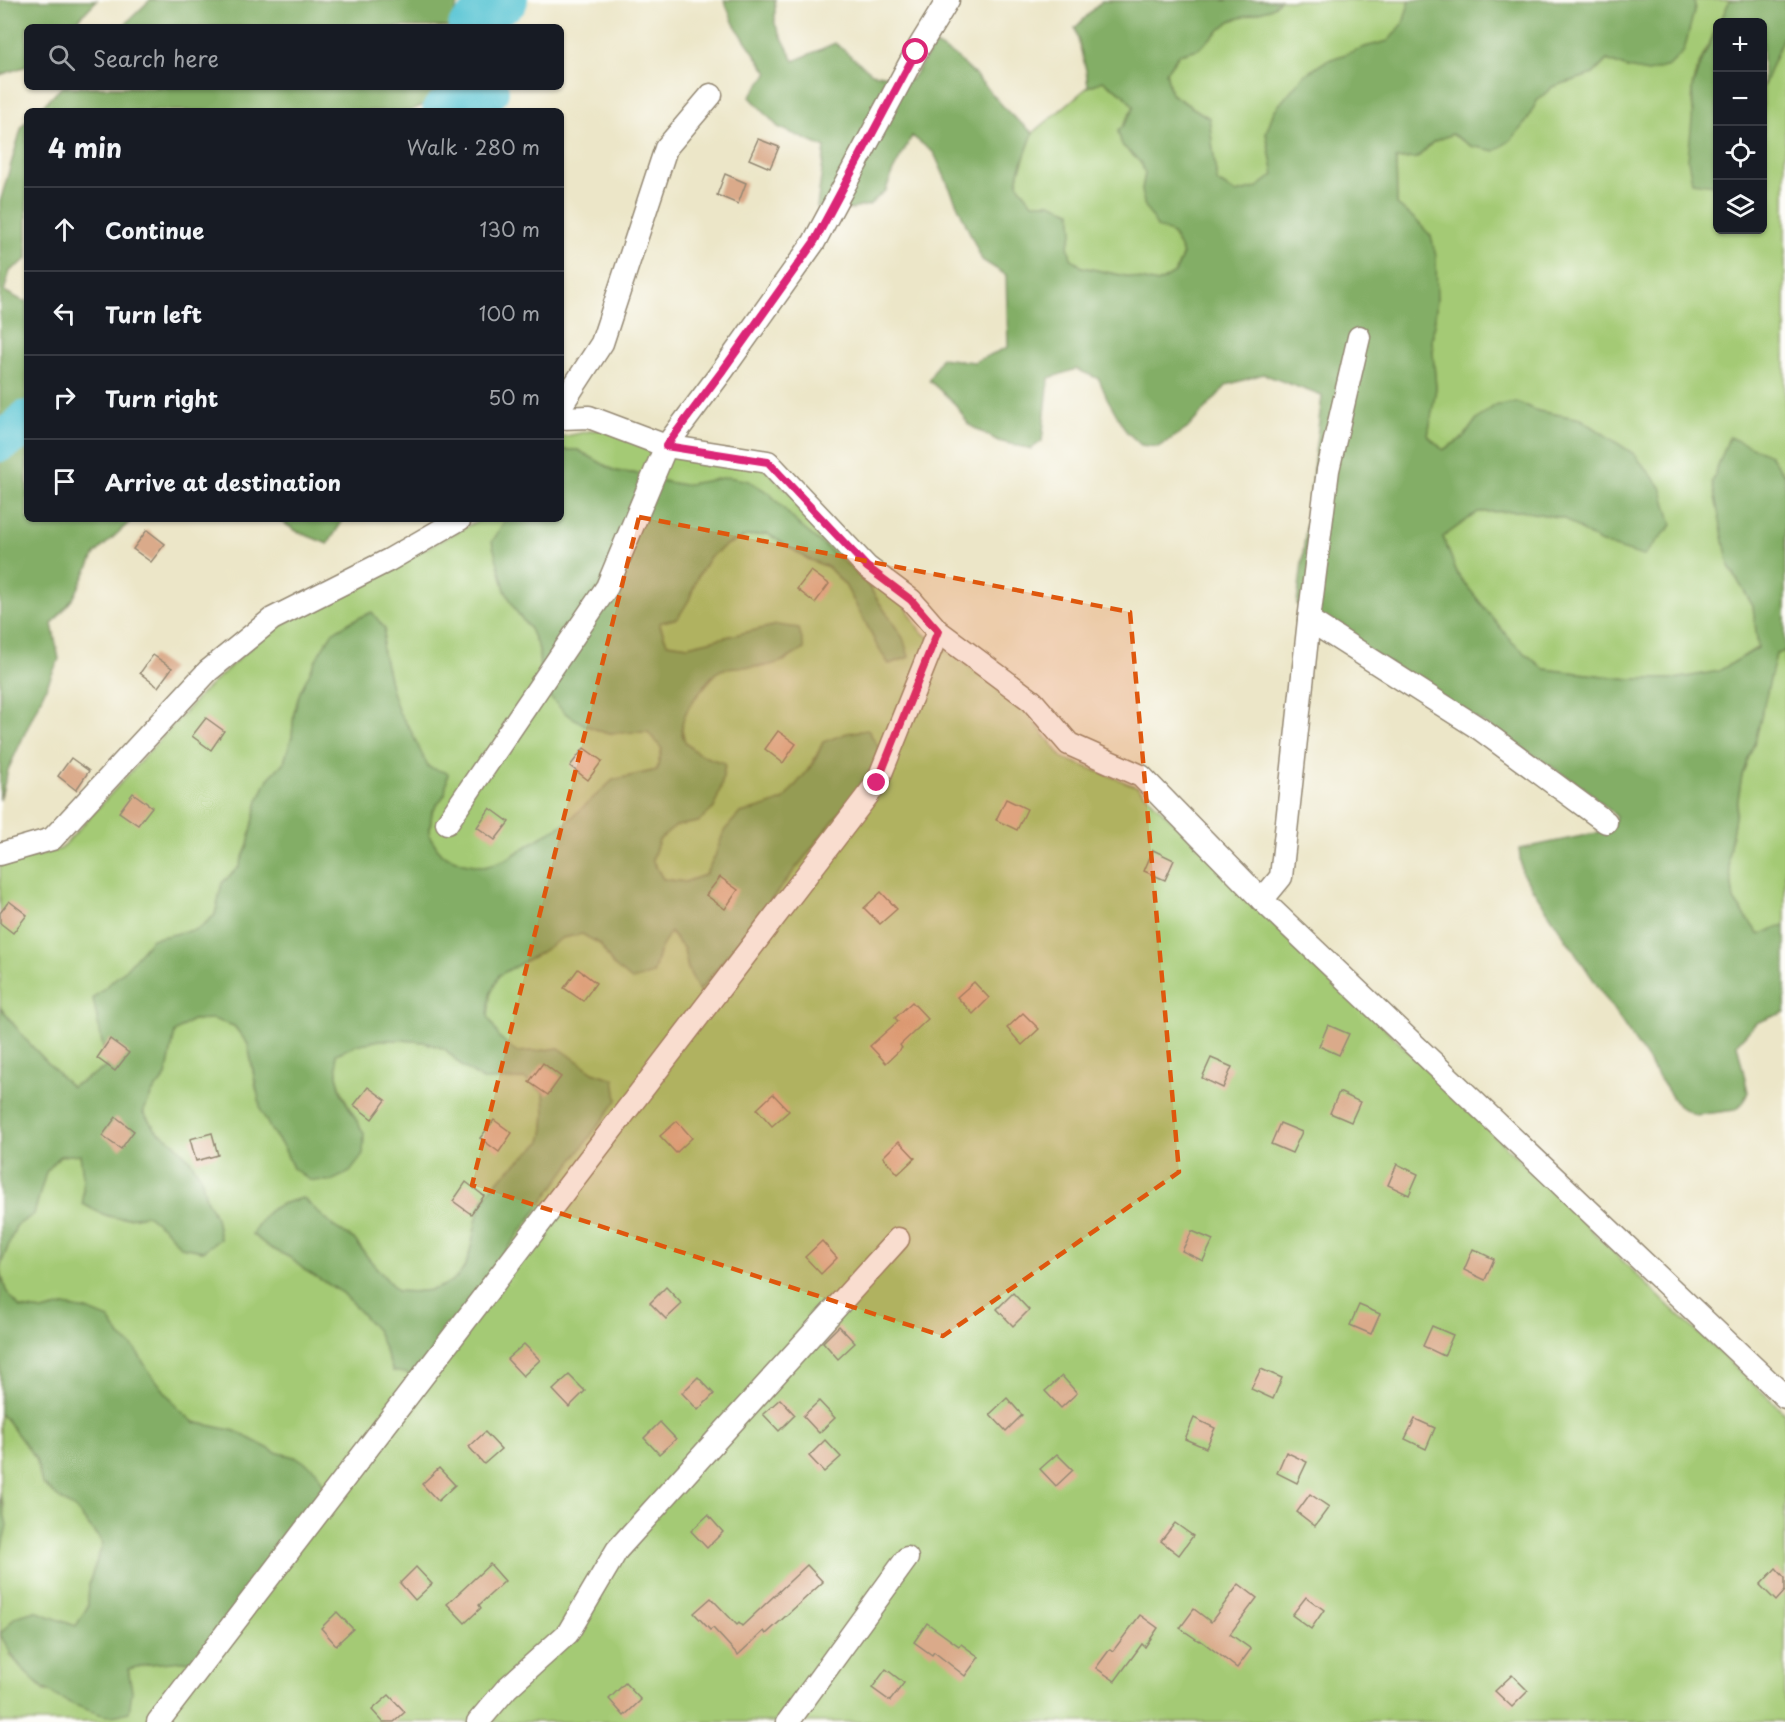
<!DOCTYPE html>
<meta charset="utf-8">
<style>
:root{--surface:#171b24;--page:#20242c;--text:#f1f3f6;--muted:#9ea1a6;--line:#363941}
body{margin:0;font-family:"Playpen Sans",sans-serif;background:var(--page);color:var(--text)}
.controls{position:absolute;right:18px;top:18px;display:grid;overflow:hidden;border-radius:9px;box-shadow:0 2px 4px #0004}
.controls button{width:54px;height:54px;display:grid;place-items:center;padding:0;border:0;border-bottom:2px solid var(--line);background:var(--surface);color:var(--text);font:30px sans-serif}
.stop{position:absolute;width:18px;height:18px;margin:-14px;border:4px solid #db2777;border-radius:50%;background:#fff}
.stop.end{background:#db2777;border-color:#fff;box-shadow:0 2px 6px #0008}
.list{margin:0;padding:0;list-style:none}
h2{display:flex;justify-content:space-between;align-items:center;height:78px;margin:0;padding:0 24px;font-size:26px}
h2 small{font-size:20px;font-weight:400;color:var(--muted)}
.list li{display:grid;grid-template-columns:39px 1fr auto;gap:18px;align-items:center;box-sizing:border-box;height:84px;padding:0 24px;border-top:2px solid var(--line)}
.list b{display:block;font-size:22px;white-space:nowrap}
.list em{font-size:20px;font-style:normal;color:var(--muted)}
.icon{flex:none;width:33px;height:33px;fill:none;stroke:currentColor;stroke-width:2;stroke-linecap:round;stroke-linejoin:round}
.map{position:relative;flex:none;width:1785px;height:1722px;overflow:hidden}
.search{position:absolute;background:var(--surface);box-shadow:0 2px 4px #0004;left:24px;top:24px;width:540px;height:66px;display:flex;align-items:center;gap:15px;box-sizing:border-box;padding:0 21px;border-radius:9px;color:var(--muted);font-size:22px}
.panel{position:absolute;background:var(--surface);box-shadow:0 2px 4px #0004;left:24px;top:108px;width:540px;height:414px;border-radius:9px}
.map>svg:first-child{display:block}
.green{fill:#a4ca75;stroke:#707a4a;stroke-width:1.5}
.forest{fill:#83ae66;stroke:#5f6c42;stroke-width:1.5}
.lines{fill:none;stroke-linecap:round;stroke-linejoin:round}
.river{stroke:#5bc6d5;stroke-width:42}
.building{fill:#daaa8a}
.minor-casing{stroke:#948873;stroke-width:25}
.minor{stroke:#fff;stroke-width:22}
.route{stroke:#db2777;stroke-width:8}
.marked{fill:#df570d;fill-opacity:0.2;stroke:#df570d;stroke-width:4.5;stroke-dasharray:12 8;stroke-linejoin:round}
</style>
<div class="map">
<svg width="1785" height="1722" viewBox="0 0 1785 1722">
<rect width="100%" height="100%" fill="#fdfcf7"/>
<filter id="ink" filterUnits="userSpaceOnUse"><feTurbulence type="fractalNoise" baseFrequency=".0167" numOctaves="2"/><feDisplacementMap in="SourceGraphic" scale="12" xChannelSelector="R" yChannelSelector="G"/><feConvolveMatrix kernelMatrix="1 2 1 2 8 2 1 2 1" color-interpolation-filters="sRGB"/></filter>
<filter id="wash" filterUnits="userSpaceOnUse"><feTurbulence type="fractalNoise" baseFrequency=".008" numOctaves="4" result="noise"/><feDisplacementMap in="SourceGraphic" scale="24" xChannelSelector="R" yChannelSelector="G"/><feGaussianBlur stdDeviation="1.35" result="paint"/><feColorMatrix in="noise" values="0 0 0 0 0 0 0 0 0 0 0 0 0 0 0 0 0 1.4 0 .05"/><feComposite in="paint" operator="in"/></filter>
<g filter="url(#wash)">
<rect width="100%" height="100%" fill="#ece6c8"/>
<!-- green -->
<g class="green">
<polygon points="1280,0 1410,0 1403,24 1388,42 1365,47 1266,133 1274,175 1256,188 1236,193 1217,182 1209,118 1171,94 1166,72 1179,54 1198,49 1230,21 1272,8"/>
<path d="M1694,0h36l-10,22h-2l-1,5c-8,19 -22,40 -25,61 -3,27 14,70 21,97l4,-10 1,55h44l1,-143 22,-55v444l-15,-21 -41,111 24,40 5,41 -39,25 -44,7h-45l-86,-10 -32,-27 -54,-67 -15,-38 35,-25 43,-1 42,7 36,24 62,-55 -27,-32 -53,-36 -43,-8 -22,-9 -40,18 -13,18 -20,12 -15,-15 8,-47 -4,-47 5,-42 -21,-79 -19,-15 -1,-46 21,-1 16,-16 19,-8 19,12 55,-24 11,-21 15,-14 41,-13 14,-14 20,8 68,-61z"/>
<polygon points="1103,81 1122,93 1134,107 1123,126 1118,131 1122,145 1141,162 1145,174 1142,189 1157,227 1173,234 1183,254 1175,273 1158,283 1082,267 1070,258 1068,246 1073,231 1050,203 1032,204 1017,183 1020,169 1033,133 1088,87"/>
<path d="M600,429l162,37 143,139 15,26 99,72 44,55 75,29 533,521 114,105v309h-1785v-172l2,-3 2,-42 -4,-11v-80l6,5 30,40 6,24 17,15 17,12 27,33 -14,40 -1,23 -12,21 -41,-16 -25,44 15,17 20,19h87l-4,-22 21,-5 45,-5 104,-201 -23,-6 -40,-21 -41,-9 -16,-13 -30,-39 -13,-21 -15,-13 -11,-17 -45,-13 -22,5 -22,-3 -14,-17 -6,-24 16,-41 18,-12 12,-42 14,-16 20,-2 3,22v27c26,16 34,18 64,12l18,14 16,18 21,4 18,-12 -4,-21 -10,-19 -5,-22 -11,-17 -16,-17 -18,-13 -13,-18 9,-19 14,-17 9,-44 17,-12 21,-1 21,7 14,18 8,44 15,42 13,18 9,20 71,-34 -21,-39 -6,-19 -1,-22 20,-9 24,-5h22l22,2 21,7 18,18 62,12 19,14c1,12 2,40 -4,50 -3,4 -10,8 -14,12 -18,16 -39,32 -47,56 -6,18 -7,52 -21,65 -18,16 -38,17 -61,15l-29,-33 -14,-19 -20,-12 -31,-29c-29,7 -36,10 -51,36l17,13 20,10 17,14 37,22 35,38 15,40 221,-292 -21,-7 -34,-24 -22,3 -21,1 -17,-15 -11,-21 2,-21 9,-20 39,-21 24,-16 20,-4 18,10 13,21 40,9 6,-22 10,-20 15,17 4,20 12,22 163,-208 15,-14 -55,-27c-7,16 -27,50 -42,59 -12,7 -28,9 -41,12l-35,62 -20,7 -22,-3 -11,-19 7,-21 17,-13 22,-4 16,-14 7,-21 4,-23 -21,-6 -19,-15 -4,-19 8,-19 30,-35 21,-4 22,1 22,-6 20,-12 -27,-24 -89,21 -21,-3 -8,-21 30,-22 8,-22 12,-20 17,-13 20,-9 23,-2 39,25 20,8 17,18 23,42 9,19 12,18 20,-7 -19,-38 -25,-38 -15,-14 -51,-42 -30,-32 -64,-11 -22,3 -21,-4 -23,-7 -24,-3 -37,-21h-17v-13z"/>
<polygon points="481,519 506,519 498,564 505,590 516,611 530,629 539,649 540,672 605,733 648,732 662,748 657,770 613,780 565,824 546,834 507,859 485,867 463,863 441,854 429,835 432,812 445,794 418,749 410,729 399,713 392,692 382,649 385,629 371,613 311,673 300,692 294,713 292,737 284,762 268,779 258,801 248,845 239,867 222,883 215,915 198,929 152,940 124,971 93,998 107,1067 71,1087 26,1040 0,1007 0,865 61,849 200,695 266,633"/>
<polygon points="1785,651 1785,925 1759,935 1734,900 1728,858 1742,775 1756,738 1776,654"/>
</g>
<!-- forest -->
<g class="forest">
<polygon points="0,0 97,0 71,27 27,27 27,66 0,75"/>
<polygon points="150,0 460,0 452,18 452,27 122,27"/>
<polygon points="724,0 775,0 775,24 794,61 835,43 872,73 911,80 935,45 955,56 977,77 1010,114 1033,133 1020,169 1017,183 1032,203 1050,203 1071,211 1073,231 1068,246 1071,258 1082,267 1158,283 1175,273 1183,254 1173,234 1157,227 1144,204 1142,189 1145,174 1141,163 1122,145 1118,131 1123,126 1134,107 1122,93 1103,81 1088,87 1086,70 1075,28 1102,1 1280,0 1272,8 1230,21 1198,49 1179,54 1166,72 1171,94 1209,118 1217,182 1236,193 1256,188 1274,175 1266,133 1274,111 1304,75 1326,61 1365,47 1388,41 1403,24 1410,0 1694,0 1695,7 1684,51 1669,66 1648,72 1627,68 1607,60 1593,74 1552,87 1537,101 1526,122 1512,139 1495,151 1471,146 1452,134 1433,142 1417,158 1396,159 1397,205 1416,220 1431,236 1436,256 1437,299 1432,341 1436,388 1428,436 1443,450 1463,438 1476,420 1494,406 1516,402 1538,411 1581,419 1634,454 1661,487 1672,525 1643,556 1599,542 1563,518 1521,511 1478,512 1443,537 1458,575 1512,642 1544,669 1630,679 1675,679 1719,671 1758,648 1753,606 1729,566 1712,482 1729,437 1770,455 1785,476 1785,651 1776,654 1756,738 1742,775 1728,858 1734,900 1759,935 1785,925 1785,1012 1756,1023 1737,1044 1748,1092 1743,1103 1735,1110 1696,1115 1678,1106 1522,873 1519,849 1611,830 1616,816 1583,787 1297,604 1322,396 1263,374 1227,385 1187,429 1158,447 1141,445 1126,431 1107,398 1099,379 1076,369 1049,378 1042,441 1031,449 998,441 969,425 956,405 929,380 941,358 974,362 1008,347 1006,275 982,260 934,153 912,136 892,173 886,190 869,205 848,210 817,207 825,148 778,127 750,97 768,73 734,24"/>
<polygon points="1730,0 1785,0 1785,32 1763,87 1762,22 1720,22"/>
<polygon points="1717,27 1718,175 1714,185 1692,182 1688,160 1693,110 1692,88 1699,67"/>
<polygon points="62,87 457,87 447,95 410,111 37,111"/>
<polygon points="27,121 27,259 10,271 4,291 23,301 27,301 27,519 133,519 95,554 74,597 52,624 59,659 8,770 0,800 0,202 22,126"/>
<path d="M561,450h17l37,21 24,3 23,7 21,4 45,-8 21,4 20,12 30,32 51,42 15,14 38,57 6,19 -20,7 -12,-18 -9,-19 -23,-42 -17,-18 -20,-8 -40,-25 -22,2 -20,9 -17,13 -12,20 -8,22 -11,18 -19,5 8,20 21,3 89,-21 22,3 5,21c-14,8 -26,16 -42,17 -14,2 -28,-1 -41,4 -9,3 -17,16 -22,23 -31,38 -19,59 26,70l-4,24 -7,21 -16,14 -22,4 -17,14 -7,20 11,19 22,3 20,-7 10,-19 9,-25 16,-18 21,-5 22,-8 31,-37 9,-21 24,-9 21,-3 11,18 -1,21 -15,14 -164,208 -11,-22 -4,-20 -14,-17 -11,20 -6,22 -21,6 -19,-15 -13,-21 -18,-10 -20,4 -24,16 -39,21 -9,20 -2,21 11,21 17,15 21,-1 22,-3 34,24 21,7 3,21 -202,275 -22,-4 -16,-40 -34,-38 -37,-22 -17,-14 -20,-10 -17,-13c15,-26 22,-29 51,-36l31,29 20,12 14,19 29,33c23,2 43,1 61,-15 14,-13 15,-47 21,-65 8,-24 29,-40 47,-56 4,-4 10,-8 14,-12 6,-10 5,-38 4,-50l-19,-14 -42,1 -20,-13 -18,-18 -21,-7 -22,-2h-22l-24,5 -20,9 1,22 5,19 22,39 -1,21 -13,17 -19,9 -22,-1 -16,-12 -9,-20 -13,-18 -10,-19 -13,-67 -14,-18 -21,-7 -21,1 -17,12 -9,44 -14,17 -9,20 13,17 18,13 16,17 11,17 5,22 10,19 4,21 -17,12 -22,-4 -16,-18 -18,-14c-30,6 -38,4 -64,-11v-28l-3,-22 -20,2 -14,16 -12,42 -18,12 -16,41v-260l26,33 45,47 36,-20 -14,-69 31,-27 28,-32 46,-10 17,-14 7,-32 17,-16 9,-22 10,-44 10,-22 16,-17 8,-25 2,-24 6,-21 20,-40 12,-19 20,-12 20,-9 13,17 -3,20 10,43 7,21 11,16 18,38 20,6 -3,21 -13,18 -3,23 12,19 22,9 22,4 22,-8 39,-25 19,-10 48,-44 44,-10 5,-21 -14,-17 -43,1 -20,-8 -20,-12 -16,-17 -9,-24 -1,-23 -9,-20 -14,-18 -11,-21 -13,-48 14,-23h55z"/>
<polygon points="277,519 342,519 343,520 328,544 298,532"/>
<path d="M0,1271l6,20 14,17 22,3 22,-5 23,4 22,9 11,17 15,13 13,21 30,38 15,14 42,9 40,21 23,6 18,12 11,21 -133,169 -45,4 -21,5 4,22 -3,21c-6,1 -13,4 -18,4 -7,1 -16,-4 -23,-6 -42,-14 -68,-35 -88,-76l15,-17 20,-6 41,15 12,-20 1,-23 14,-40 -27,-33 -17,-12 -17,-15 -6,-24 -30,-40 -6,-5z"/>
<polygon points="0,1494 7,1525 2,1547 0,1550"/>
</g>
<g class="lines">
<!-- river -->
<g class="river">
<polyline points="469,27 489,10 507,0"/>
<polyline points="443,111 488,91 487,87"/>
<polyline points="0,441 17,431 27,421"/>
</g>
</g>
<g id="blocks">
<!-- building -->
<g class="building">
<polygon points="758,139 779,147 770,168 749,159"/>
<polygon points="725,174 746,183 738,204 717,195"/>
<polygon points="147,530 165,544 151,562 133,549"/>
<polygon points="811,571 829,584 815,603 797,589"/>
<polygon points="153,655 172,668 158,687 140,673"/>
<polygon points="206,718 224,731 211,750 192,736"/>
<polygon points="778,731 796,744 783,763 765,749"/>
<polygon points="584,748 602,761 588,780 570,766"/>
<polygon points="71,758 89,771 76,790 58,776"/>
<polygon points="133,793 152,807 138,825 119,812"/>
<polygon points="1006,799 1027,809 1017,830 996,820"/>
<polygon points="490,808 509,822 495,840 477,827"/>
<polygon points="1153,850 1174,860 1165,880 1144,871"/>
<polygon points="720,877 738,890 725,909 706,895"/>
<polygon points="881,892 897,909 880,924 864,908"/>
<polygon points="9,901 27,915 13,933 0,923 0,913"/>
<polygon points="578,969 596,983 583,1001 564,988"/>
<polygon points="974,982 989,998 973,1014 957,997"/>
<polygon points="912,1002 928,1019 900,1045 902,1048 886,1063 870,1046 898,1021 895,1018"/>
<polygon points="1023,1013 1039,1029 1022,1045 1007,1028"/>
<polygon points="1328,1025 1349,1034 1339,1055 1319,1046"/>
<polygon points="110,1039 129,1053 115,1071 97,1058"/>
<polygon points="1211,1058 1232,1067 1223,1088 1202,1078"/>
<polygon points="543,1063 561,1077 548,1095 529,1082"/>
<polygon points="368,1087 386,1100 372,1119 354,1105"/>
<polygon points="1339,1092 1360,1102 1351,1122 1330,1113"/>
<polygon points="773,1094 789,1111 772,1126 757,1109"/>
<polygon points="116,1117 134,1131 121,1149 102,1136"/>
<polygon points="494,1120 512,1133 499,1152 480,1138"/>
<polygon points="677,1121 692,1138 676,1153 660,1136"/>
<polygon points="1280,1123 1302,1132 1292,1153 1271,1144"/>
<polygon points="212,1133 218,1155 196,1161 190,1139"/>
<polygon points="899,1141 915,1158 898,1174 883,1157"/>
<polygon points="1397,1164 1418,1174 1409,1195 1388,1185"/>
<polygon points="466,1182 484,1196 471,1214 453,1201"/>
<polygon points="1192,1231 1213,1240 1203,1261 1182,1251"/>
<polygon points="822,1241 837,1258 821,1274 805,1257"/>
<polygon points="1473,1249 1494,1259 1485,1280 1464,1270"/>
<polygon points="666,1287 682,1304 666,1319 650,1303"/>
<polygon points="1013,1293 1029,1310 1013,1326 997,1309"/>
<polygon points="1359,1305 1380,1314 1371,1334 1350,1325"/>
<polygon points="839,1326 855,1343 838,1359 823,1342"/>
<polygon points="1432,1326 1453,1335 1444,1356 1423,1346"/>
<polygon points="524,1344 540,1360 523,1376 507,1359"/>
<polygon points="1261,1369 1282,1378 1273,1399 1251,1389"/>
<polygon points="569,1375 585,1391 569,1407 553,1390"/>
<polygon points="1062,1376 1077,1393 1061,1408 1045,1391"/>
<polygon points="698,1377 714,1394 698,1410 682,1393"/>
<polygon points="1007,1398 1022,1415 1006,1431 990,1414"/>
<polygon points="780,1399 795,1415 779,1431 763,1414"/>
<polygon points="819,1401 835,1418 819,1433 803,1416"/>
<polygon points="1194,1418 1215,1428 1206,1448 1185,1439"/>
<polygon points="1415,1419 1435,1428 1426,1449 1405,1439"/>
<polygon points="660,1422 676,1439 659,1454 644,1438"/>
<polygon points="485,1432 501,1449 484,1464 469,1447"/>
<polygon points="825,1440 841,1457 824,1472 809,1456"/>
<polygon points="1286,1452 1307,1462 1297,1483 1277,1473"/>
<polygon points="1057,1454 1073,1470 1056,1486 1040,1469"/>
<polygon points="439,1468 455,1485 438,1501 422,1484"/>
<polygon points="1310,1494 1329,1507 1315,1526 1297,1512"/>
<polygon points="708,1515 723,1532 707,1548 691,1531"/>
<polygon points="1175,1523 1193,1536 1179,1555 1161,1541"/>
<polygon points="490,1564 505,1581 479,1605 481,1608 465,1623 447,1604"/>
<polygon points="807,1565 823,1582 766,1634 764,1631 738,1655 713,1628 710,1630 694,1613 711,1598 737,1625 739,1623 742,1626"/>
<polygon points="416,1567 432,1584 415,1600 400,1583"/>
<polygon points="1776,1568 1785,1578 1785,1591 1776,1601 1760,1585"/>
<polygon points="1239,1584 1257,1598 1230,1634 1251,1649 1237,1668 1200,1640 1199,1641 1180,1628 1194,1609 1211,1622"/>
<polygon points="1306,1597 1324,1610 1311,1629 1292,1615"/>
<polygon points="337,1612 353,1629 336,1645 321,1628"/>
<polygon points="1140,1615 1158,1628 1145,1647 1142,1644 1115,1681 1096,1668 1110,1649 1113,1651"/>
<polygon points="927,1623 959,1646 961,1644 979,1657 965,1676 934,1652 932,1655 914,1642"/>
<polygon points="886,1669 904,1683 890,1701 872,1688"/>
<polygon points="1512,1675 1528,1691 1512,1707 1495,1691"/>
<polygon points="625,1683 641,1700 624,1716 609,1699"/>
<polygon points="389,1695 405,1712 394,1722 383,1722 372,1710"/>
</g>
</g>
</g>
<g filter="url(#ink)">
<use href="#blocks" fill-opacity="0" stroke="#948873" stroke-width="1.5"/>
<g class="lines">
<defs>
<g id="minor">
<polyline points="561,406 602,343 666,148 711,95"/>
<polyline points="561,418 589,417 666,446 768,462 867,567 911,600 938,631 1032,701 1069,744 1141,776 1262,900 1785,1397"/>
<polyline points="1309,620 1480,729 1606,822"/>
<polyline points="447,823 607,587 666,446 723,370 814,242 916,52 948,0"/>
<polyline points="0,854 52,839 208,671 272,619 389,560 460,519"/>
<polyline points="1262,900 1281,877 1309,620 1328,470 1359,337"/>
<polyline points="158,1722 877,783 938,631"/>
<polyline points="478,1722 507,1688 568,1633 617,1550 898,1239"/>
<polyline points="788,1722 907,1558"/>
</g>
</defs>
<!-- minor casing -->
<use href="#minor" class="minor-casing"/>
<!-- minor -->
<use href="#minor" class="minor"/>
</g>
</g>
<g class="lines" filter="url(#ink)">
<!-- route -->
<polyline class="route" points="877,783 938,631 911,600 867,567 768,462 666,446 723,370 814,242 916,52"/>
</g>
<!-- marked area -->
<path class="marked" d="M639,517l491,95 49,560 -236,164 -471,-151z"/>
</svg>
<div class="controls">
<button>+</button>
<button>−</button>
<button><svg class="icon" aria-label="locate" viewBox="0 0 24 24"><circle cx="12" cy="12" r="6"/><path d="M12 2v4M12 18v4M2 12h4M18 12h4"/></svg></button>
<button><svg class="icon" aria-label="layers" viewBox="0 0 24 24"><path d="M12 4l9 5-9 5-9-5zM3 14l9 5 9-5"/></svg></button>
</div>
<div class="stop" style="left:916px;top:52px"></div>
<div class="stop end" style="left:877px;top:783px"></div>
<div class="search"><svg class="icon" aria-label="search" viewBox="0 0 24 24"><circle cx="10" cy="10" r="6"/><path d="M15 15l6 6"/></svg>Search here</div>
<section class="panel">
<h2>4 min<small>Walk · 280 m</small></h2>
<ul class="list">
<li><svg class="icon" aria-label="ahead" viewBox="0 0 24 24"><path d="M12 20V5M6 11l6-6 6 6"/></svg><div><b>Continue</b></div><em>130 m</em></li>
<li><svg class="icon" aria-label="left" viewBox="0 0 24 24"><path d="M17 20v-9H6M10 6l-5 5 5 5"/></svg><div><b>Turn left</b></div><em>100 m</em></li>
<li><svg class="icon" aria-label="right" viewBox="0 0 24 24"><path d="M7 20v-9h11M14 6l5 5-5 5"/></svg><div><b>Turn right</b></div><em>50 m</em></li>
<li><svg class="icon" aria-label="arrive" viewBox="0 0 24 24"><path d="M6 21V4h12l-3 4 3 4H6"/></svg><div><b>Arrive at destination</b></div></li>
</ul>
</section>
</div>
